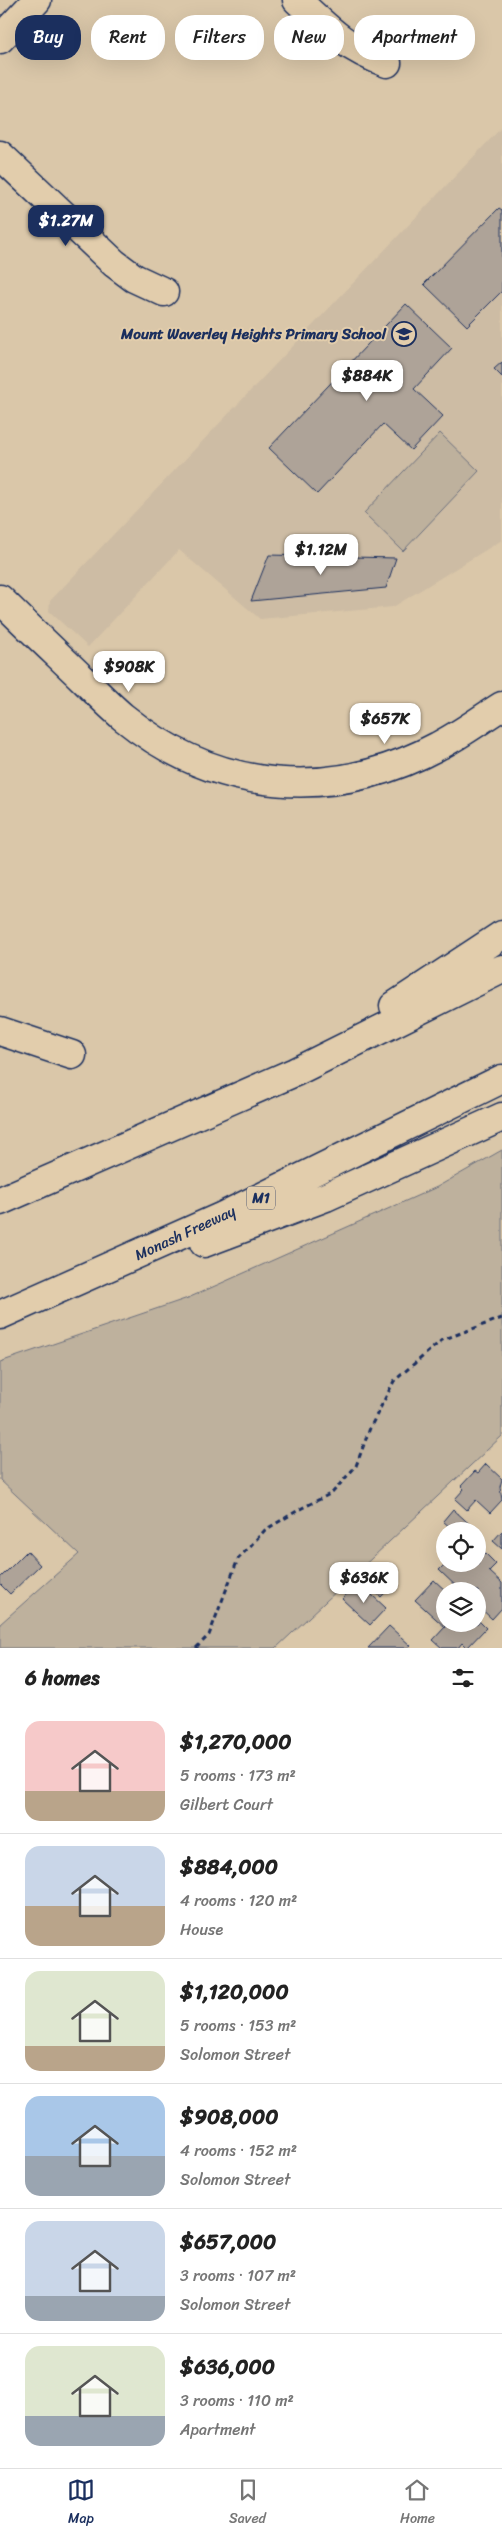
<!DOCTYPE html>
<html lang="en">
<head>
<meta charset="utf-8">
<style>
	:root { --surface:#fff; --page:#f6f6f6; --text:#222; --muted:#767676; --line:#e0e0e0; --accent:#1b2f5e }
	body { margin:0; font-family:Sriracha,sans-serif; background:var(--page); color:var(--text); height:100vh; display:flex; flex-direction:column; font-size:19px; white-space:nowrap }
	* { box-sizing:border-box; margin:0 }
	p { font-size:16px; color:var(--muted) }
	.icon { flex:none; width:28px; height:28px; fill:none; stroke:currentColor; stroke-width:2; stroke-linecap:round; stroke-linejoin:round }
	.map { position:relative; height:1648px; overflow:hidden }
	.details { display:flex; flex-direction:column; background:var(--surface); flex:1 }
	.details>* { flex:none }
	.hud { position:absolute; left:15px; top:15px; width:472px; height:45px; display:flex; gap:10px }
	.tools { position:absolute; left:436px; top:1522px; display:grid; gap:10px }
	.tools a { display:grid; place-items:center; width:50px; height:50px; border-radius:50%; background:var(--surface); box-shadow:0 5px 20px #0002; font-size:25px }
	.price { position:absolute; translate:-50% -42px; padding:0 11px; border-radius:10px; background:#fff; color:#222; font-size:16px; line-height:32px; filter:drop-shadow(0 1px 2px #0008) }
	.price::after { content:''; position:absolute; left:50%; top:30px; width:15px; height:11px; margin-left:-8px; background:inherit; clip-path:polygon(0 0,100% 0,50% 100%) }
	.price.on { background:var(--accent); color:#fff }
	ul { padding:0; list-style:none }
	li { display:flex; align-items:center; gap:15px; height:125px; padding:0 25px }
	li+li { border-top:1px solid var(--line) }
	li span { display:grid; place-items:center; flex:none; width:140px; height:100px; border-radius:15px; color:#555 }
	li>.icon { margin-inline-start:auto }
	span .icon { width:60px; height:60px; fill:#fffc; stroke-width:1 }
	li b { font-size:21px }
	h2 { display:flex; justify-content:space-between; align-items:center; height:60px; padding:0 25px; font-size:21px }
	.tag { padding:0 18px; border-radius:20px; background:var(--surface); box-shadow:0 5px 20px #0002; font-size:18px; line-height:45px }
	.tag.on { background:var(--accent); color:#fff }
	.tab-bar { display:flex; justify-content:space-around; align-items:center; height:70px; border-top:1px solid var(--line); background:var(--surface); font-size:14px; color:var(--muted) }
	.tab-bar a { display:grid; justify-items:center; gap:2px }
	.tab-bar .on { color:var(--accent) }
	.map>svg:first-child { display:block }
</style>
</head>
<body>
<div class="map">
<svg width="502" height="1648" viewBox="0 0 502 1648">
	<rect width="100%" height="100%" fill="#dac7a9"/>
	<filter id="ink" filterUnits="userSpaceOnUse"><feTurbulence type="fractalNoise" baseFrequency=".02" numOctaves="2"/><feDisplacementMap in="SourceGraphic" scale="10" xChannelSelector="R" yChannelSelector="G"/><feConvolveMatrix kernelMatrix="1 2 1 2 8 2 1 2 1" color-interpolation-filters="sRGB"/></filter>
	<g filter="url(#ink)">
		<!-- built -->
		<path fill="#cdbca4" d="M 502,127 L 502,540 L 393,607 L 260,619 L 179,550 L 88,647 L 49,611 L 50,601 Z"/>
		<!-- green -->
		<path fill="#beb19d" stroke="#6c707e" d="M 440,433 L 479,471 L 403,551 L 364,513 Z
			M 502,1150 L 502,1436 L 276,1648 L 0,1648 L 0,1624 L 79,1554 L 0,1480 L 0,1362 L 188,1298 L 437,1187 Z"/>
		<!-- building -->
		<path fill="#aea398" stroke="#1b2f5e" d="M 499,208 L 502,210 L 502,291 L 467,326 L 424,284 Z
			M 406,304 L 452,348 L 414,389 L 443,416 L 411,450 L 383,424 L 317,494 L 269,448 Z
			M 502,362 L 502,377 L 494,369 Z
			M 269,555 L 396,558 L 386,588 L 251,601 Z
			M 486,1464 L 502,1479 L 500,1487 L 502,1500 L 490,1513 L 476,1500 L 467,1510 L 455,1499 L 464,1489 L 461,1486 L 475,1471 L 478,1473 Z
			M 453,1509 L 477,1531 L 454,1531 L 443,1521 Z
			M 502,1531 L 502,1549 L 493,1541 Z
			M 478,1546 L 496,1564 L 489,1571 L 502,1583 L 502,1608 L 492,1619 L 478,1606 L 478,1591 L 461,1591 L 439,1570 L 445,1564 L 478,1564 Z
			M 27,1551 L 40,1565 L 10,1594 L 0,1584 L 0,1578 Z
			M 376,1565 L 395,1582 L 381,1597 L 362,1580 Z
			M 434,1580 L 446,1591 L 445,1624 L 478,1624 L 478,1620 L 486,1628 L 467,1648 L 462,1643 L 458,1648 L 442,1648 L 433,1640 L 445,1627 L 415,1600 Z
			M 358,1582 L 386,1608 L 370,1625 L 342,1599 Z
			M 389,1626 L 411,1646 L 409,1648 L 368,1648 Z"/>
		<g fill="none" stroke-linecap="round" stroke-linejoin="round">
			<defs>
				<path id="street" d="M 297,0 C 328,29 346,48 387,63
					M 0,39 L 37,0
					M 0,155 L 114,263 L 134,278 L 164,292
					M 0,599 C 28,627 57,654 85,681 C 97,693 110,706 123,717 C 217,793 332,803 438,746 C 460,735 481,719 502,706
					M 0,1031 L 72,1055"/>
				<path id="highway" d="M 394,1006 L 502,935
					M 0,1201 L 295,1072 L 502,969
					M 204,1243 L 326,1197 L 502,1117
					M 0,1315 L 223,1216 L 502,1079"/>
			</defs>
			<!-- street casing -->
			<use href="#street" stroke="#1b2f5e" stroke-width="31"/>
			<!-- highway casing -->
			<use href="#highway" stroke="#1b2f5e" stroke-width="31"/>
			<!-- path -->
			<path stroke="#1b2f5e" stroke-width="3" stroke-dasharray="5 4" stroke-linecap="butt" d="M 196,1648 L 209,1635 L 238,1559 L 265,1530 L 302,1508 L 332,1493 L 356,1466 L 370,1428 L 394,1381 L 442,1340 L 502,1318"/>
			<!-- street -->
			<use href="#street" stroke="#e2cdac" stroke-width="28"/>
			<!-- highway -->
			<use href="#highway" stroke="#e2cdac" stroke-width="28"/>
		</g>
	</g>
	<!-- icons -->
	<defs>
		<symbol id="school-ring" viewBox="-11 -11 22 22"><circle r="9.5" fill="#e2cdac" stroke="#1b2f5e" stroke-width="1.5"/><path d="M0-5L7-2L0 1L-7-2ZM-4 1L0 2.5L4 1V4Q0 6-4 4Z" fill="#1b2f5e"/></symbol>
	</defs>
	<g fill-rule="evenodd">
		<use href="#school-ring" x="390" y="320" width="28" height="28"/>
	</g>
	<g text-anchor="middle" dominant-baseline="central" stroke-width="4" stroke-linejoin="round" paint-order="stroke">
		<!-- shield labels -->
		<rect fill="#e2cdac" stroke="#575e75" stroke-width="1" x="247" y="1186.5" width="28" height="23" rx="4"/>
		<g font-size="14" font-weight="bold" fill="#1b2f5e">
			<text x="261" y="1198">M1</text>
		</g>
		<!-- poi labels -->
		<g font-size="15" font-weight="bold" fill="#1b2f5e" stroke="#e2cdac" text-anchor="end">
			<text x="386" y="334">Mount Waverley Heights Primary School</text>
		</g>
		<!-- street labels -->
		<g font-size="15" fill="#1b2f5e" stroke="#e2cdac">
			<text transform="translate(185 1233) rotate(-25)">Monash Freeway</text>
		</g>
	</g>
</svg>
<div class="tools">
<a><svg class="icon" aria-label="locate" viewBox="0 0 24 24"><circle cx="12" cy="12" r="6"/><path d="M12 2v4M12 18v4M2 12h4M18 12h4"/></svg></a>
<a><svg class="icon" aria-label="layers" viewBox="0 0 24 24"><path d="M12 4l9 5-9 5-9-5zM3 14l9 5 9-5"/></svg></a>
</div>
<b class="price on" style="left:66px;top:247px">$1.27M</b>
<b class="price" style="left:367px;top:402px">$884K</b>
<b class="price" style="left:321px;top:576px">$1.12M</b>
<b class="price" style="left:129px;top:693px">$908K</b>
<b class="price" style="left:385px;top:745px">$657K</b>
<b class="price" style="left:364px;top:1604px">$636K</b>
<div class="hud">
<a class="tag on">Buy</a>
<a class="tag">Rent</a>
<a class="tag">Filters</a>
<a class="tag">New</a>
<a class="tag">Apartment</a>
</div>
</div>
<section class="details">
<h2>6 homes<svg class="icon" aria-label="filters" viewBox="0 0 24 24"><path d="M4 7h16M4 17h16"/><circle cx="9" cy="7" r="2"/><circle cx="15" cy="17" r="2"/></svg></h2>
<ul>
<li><span style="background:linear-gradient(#f6c9c9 70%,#b9a48a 0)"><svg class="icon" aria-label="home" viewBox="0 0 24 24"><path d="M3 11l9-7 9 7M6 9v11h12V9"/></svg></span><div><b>$1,270,000</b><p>5 rooms · 173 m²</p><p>Gilbert Court</p></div></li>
<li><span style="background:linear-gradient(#c9d6e8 60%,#b9a48a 0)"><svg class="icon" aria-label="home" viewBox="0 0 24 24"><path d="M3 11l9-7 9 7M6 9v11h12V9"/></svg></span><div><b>$884,000</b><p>4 rooms · 120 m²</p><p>House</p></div></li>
<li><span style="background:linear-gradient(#dfe7d0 75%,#b9a48a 0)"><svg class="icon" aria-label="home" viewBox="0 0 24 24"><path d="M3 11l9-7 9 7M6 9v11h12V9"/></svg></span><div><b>$1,120,000</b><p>5 rooms · 153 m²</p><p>Solomon Street</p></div></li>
<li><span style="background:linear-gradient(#a9c7e8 60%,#9aa5b1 0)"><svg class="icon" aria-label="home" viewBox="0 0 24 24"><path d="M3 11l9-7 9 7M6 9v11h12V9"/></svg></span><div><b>$908,000</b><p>4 rooms · 152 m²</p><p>Solomon Street</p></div></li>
<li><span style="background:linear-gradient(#c9d6e8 75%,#9aa5b1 0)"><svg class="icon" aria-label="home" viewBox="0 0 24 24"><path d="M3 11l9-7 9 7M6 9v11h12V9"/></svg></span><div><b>$657,000</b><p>3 rooms · 107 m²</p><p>Solomon Street</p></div></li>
<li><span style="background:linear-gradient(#dfe7d0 70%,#9aa5b1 0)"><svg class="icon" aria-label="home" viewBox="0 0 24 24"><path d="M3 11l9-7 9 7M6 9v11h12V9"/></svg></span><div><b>$636,000</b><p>3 rooms · 110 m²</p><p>Apartment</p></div></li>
</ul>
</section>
<nav class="tab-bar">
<a class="on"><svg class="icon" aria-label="map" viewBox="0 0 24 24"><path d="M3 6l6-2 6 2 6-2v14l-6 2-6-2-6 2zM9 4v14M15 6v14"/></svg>Map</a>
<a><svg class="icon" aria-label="saved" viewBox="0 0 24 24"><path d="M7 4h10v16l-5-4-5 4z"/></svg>Saved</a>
<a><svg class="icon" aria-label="home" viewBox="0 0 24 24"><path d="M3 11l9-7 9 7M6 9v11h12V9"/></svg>Home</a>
</nav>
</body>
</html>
